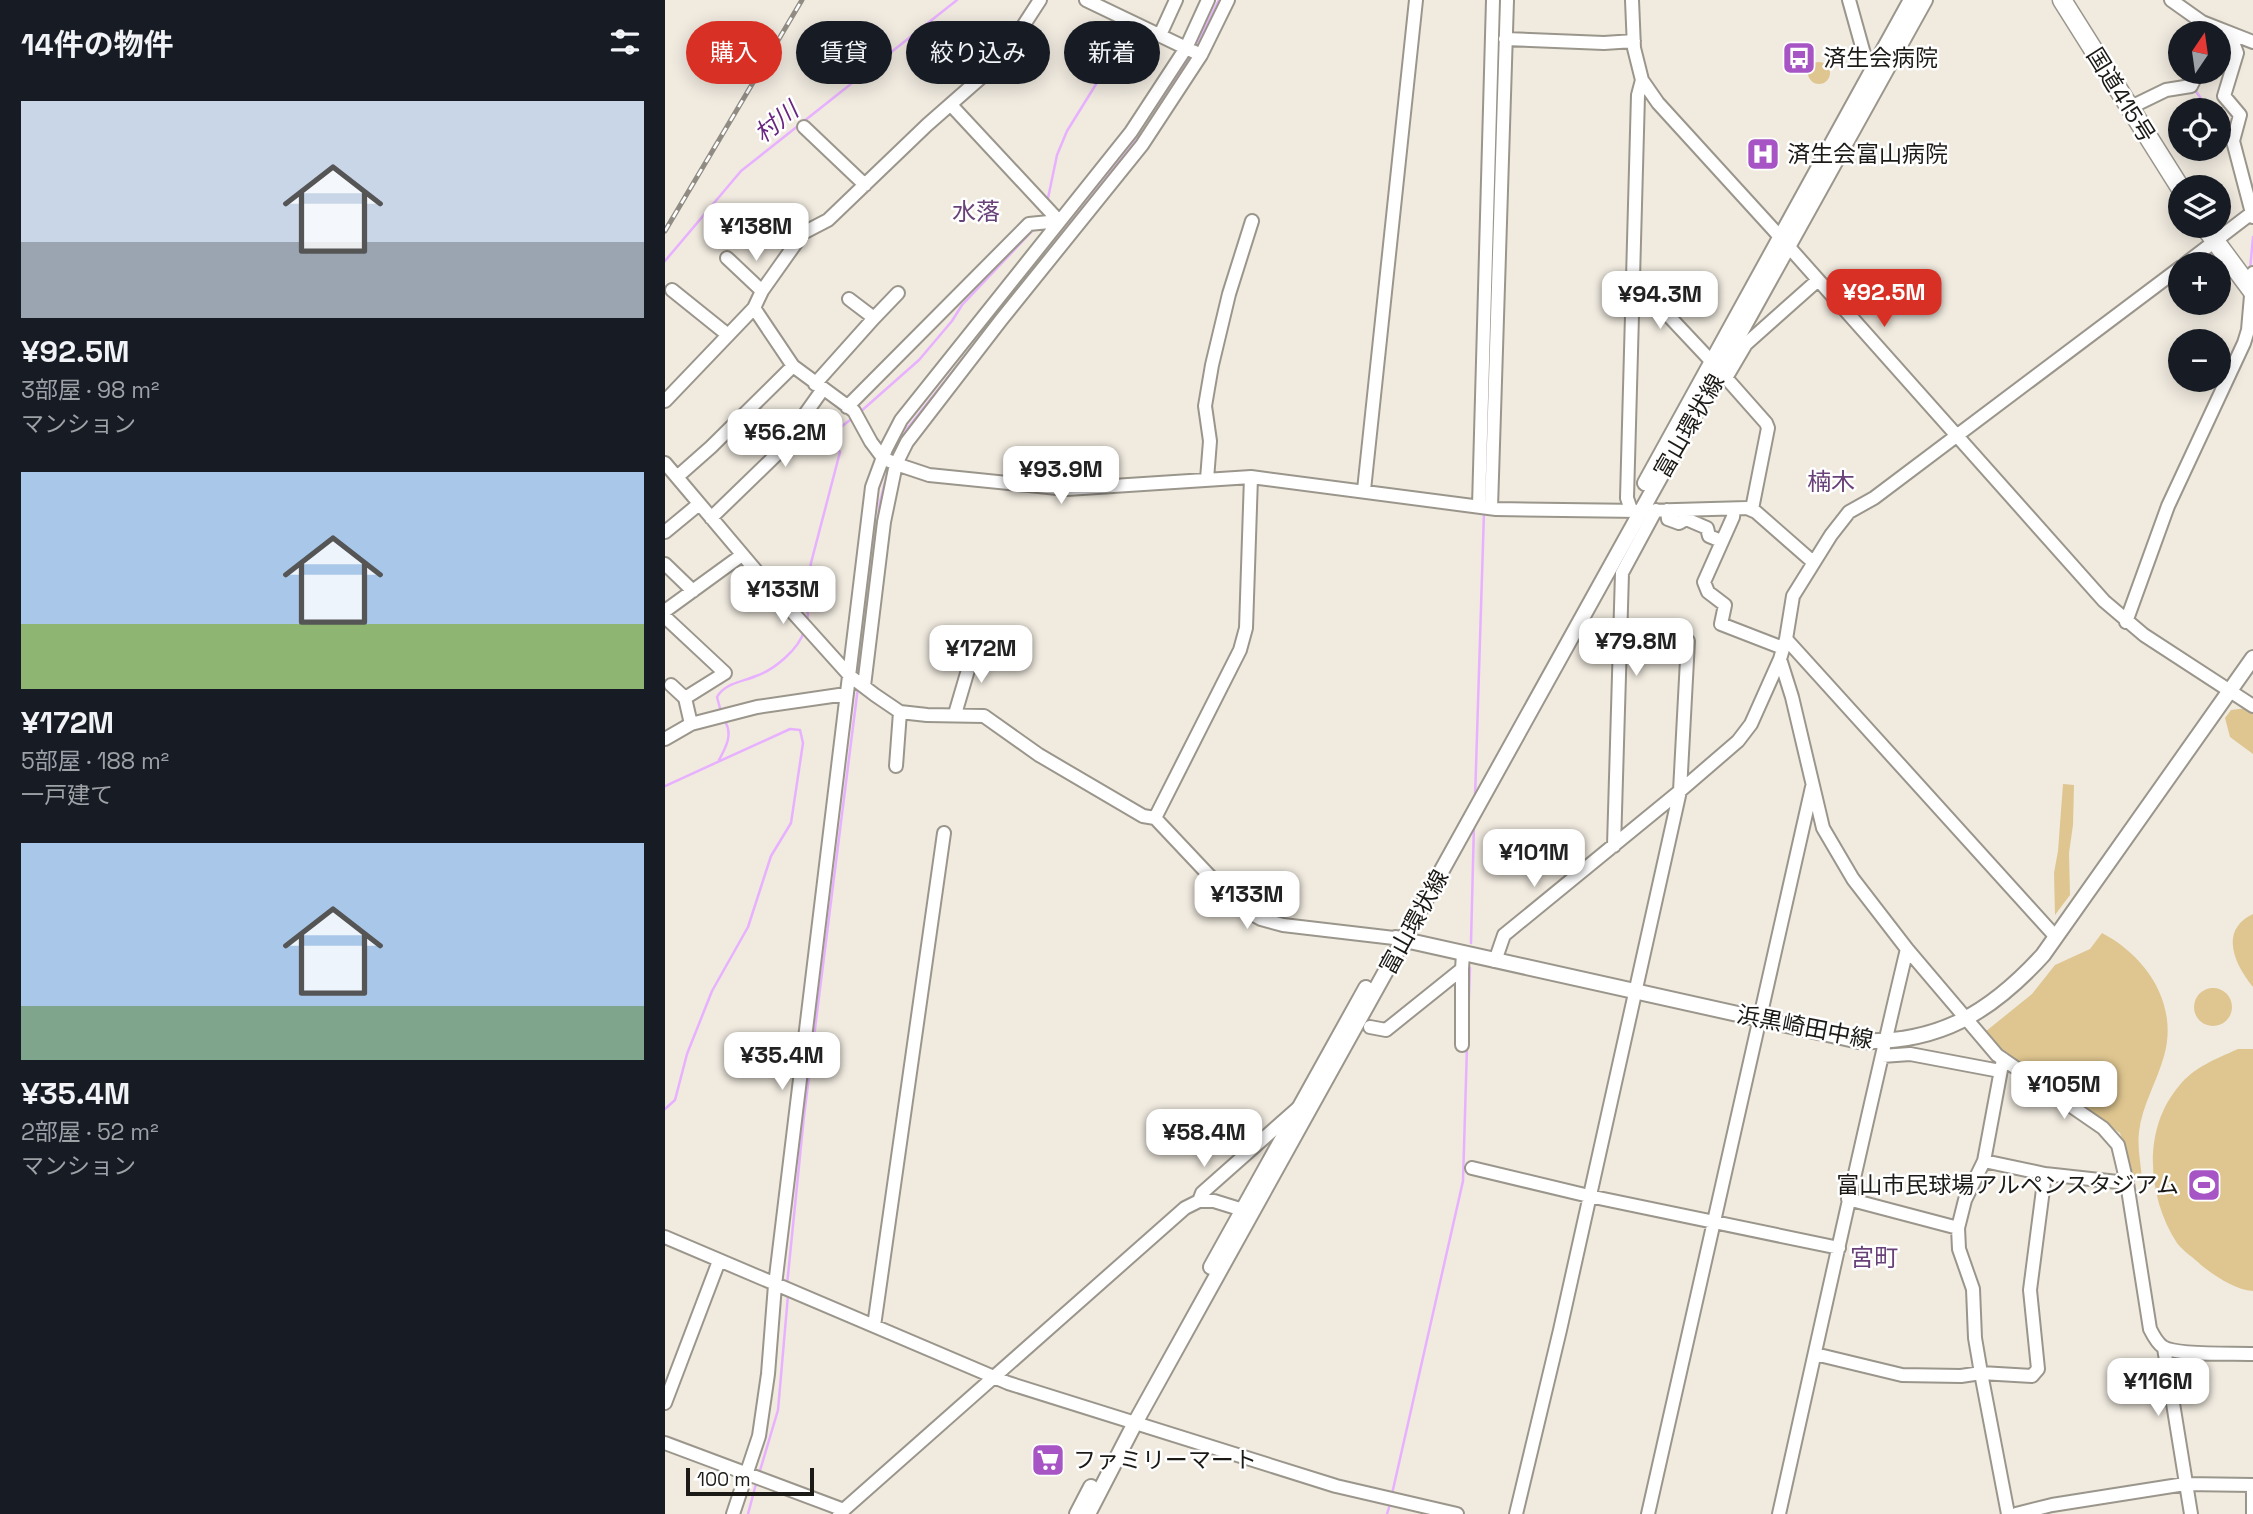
<!DOCTYPE html>
<html lang="ja">
<head>
<meta charset="utf-8">
<style>
	:root { --surface:#171b24; --page:#242831; --text:#f1f3f6; --muted:#9ea1a6; --accent:#d93025 }
	body { margin:0; font-family:"Space Grotesk","Noto Sans JP",sans-serif; background:var(--page); color:var(--text); height:100vh; display:flex; flex-direction:column; font-size:26px; white-space:nowrap }
	* { box-sizing:border-box; margin:0 }
	p { font-size:23px; color:var(--muted) }
	.icon { flex:none; width:38px; height:38px; fill:none; stroke:currentColor; stroke-width:2; stroke-linecap:round; stroke-linejoin:round }
	.map { position:relative; flex:1; overflow:hidden }
	.side { display:flex; flex-direction:column; background:var(--surface); width:665px }
	.side>* { flex:none }
	.guide { position:absolute; left:21px; top:21px; width:665px; height:63px; display:flex; gap:14px }
	.needle { width:46px; rotate:13deg }
	.fabs { position:absolute; left:1503px; top:21px; display:grid; gap:14px }
	.fabs a { display:grid; place-items:center; width:63px; height:63px; border-radius:50%; background:var(--surface); box-shadow:0 4px 18px #0003; font-size:35px }
	.scale { position:absolute; left:21px; bottom:18px; width:128px; box-sizing:border-box; padding-left:7px; border:4px solid #1c1a16; border-top:0; font-size:19px; line-height:24px; white-space:nowrap; color:#1c1a16; -webkit-text-stroke:5px #fff; paint-order:stroke }
	.price { position:absolute; translate:-50% -60px; padding:0 16px; border-radius:14px; background:#fff; color:#222; font-size:23px; line-height:46px; filter:drop-shadow(0 2px 4px #0008) }
	.price::after { content:''; position:absolute; left:50%; top:42px; width:21px; height:16px; margin-left:-10px; background:inherit; clip-path:polygon(0 0,100% 0,50% 100%) }
	.price.active { background:var(--accent); color:#fff }
	ul { padding:0; list-style:none }
	li { display:grid; align-content:center; gap:14px; height:371px; padding:0 21px }
	li span { display:grid; place-items:center; height:217px; border-radius:0px; color:#555 }
	li>.icon { margin-inline-start:auto }
	span .icon { width:126px; height:126px; fill:#fffc; stroke-width:1 }
	li b { font-size:30px }
	h2 { display:flex; justify-content:space-between; align-items:center; height:84px; padding:0 21px; font-size:30px }
	.pill { padding:0 24px; border-radius:32px; background:var(--surface); box-shadow:0 4px 18px #0003; font-size:24px; line-height:63px }
	.pill.active { background:var(--accent); color:#fff }
	main { display:flex; flex:1; min-height:0 }
	.map>svg:first-child { display:block }
</style>
</head>
<body>
<main>
<section class="side">
<h2>14件の物件<svg class="icon" aria-label="filters" viewBox="0 0 24 24"><path d="M4 7h16M4 17h16"/><circle cx="9" cy="7" r="2"/><circle cx="15" cy="17" r="2"/></svg></h2>
<ul>
<li><span style="background:linear-gradient(#c9d6e8 65%,#9aa5b1 0)"><svg class="icon" aria-label="home" viewBox="0 0 24 24"><path d="M3 11l9-7 9 7M6 9v11h12V9"/></svg></span><div><b>¥92.5M</b><p>3部屋 · 98 m²</p><p>マンション</p></div></li>
<li><span style="background:linear-gradient(#a9c7e8 70%,#8fb573 0)"><svg class="icon" aria-label="home" viewBox="0 0 24 24"><path d="M3 11l9-7 9 7M6 9v11h12V9"/></svg></span><div><b>¥172M</b><p>5部屋 · 188 m²</p><p>一戸建て</p></div></li>
<li><span style="background:linear-gradient(#a9c7e8 75%,#7fa58c 0)"><svg class="icon" aria-label="home" viewBox="0 0 24 24"><path d="M3 11l9-7 9 7M6 9v11h12V9"/></svg></span><div><b>¥35.4M</b><p>2部屋 · 52 m²</p><p>マンション</p></div></li>
</ul>
</section>
<div class="map">
<svg width="1588" height="1514" viewBox="0 0 1588 1514">
	<rect width="100%" height="100%" fill="#f0eadf"/>
	<!-- green -->
	<path fill="#dfc690" d="M1143 73a11 11 0 1 1 22 0a11 11 0 1 1-22 0Z
		M 1582,708 L 1588,713 L 1588,754 L 1565,737 L 1560,718 L 1566,710 Z
		M 1398,784 L 1409,785 L 1408,825 L 1404,853 L 1405,895 L 1390,915 L 1389,873 L 1393,851 Z
		M 1588,914 L 1588,987 C 1569,964 1554,930 1588,914 Z
		M 1437,933 C 1481,956 1514,1004 1499,1056 C 1492,1082 1477,1105 1474,1132 C 1472,1148 1476,1164 1477,1180 L 1470,1180 L 1455,1133 L 1336,1050 L 1320,1032 L 1367,994 L 1390,965 L 1425,949 Z
		M1529 1007a19 19 0 1 1 38 0a19 19 0 1 1-38 0Z
		M 1573,1049 L 1588,1049 L 1588,1291 C 1570,1290 1550,1276 1536,1265 C 1529,1258 1518,1251 1512,1243 C 1482,1197 1477,1129 1514,1086 C 1529,1067 1551,1059 1573,1049 Z"/>
	<g fill="none" stroke-linecap="round" stroke-linejoin="round">
		<!-- stream -->
		<path stroke="#e8b1ff" stroke-width="2.5" d="M 529,49 L 554,0
			M 1530,90 L 1544,110
			M 1554,125 L 1563,138
			M 382,203 L 392,155 L 402,131 L 433,81 L 451,65 L 459,53 L 460,31
			M 0,261 L 76,171 L 292,0
			M 1585,270 L 1588,237
			M 194,413 L 254,360 L 287,321 L 297,305 L 370,228
			M 228,456 L 242,429 L 480,129 L 526,55
			M 142,621 L 143,614 L 140,606 L 146,563 L 175,452 L 169,444 L 168,436 L 172,430 L 189,417
			M 194,674 L 215,502 L 224,466
			M 56,712 L 52,697 C 60,683 77,682 91,676 C 109,670 134,649 139,631
			M 54,760 C 61,747 68,735 60,721
			M 0,786 L 125,729 L 135,730 L 138,743 L 126,823 L 106,856 L 83,927 L 47,991 L 22,1054 L 10,1100 L 0,1109
			M 810,799 L 819,512
			M 806,943 L 809,823
			M 803,1022 L 805,968
			M 122,1285 L 139,1116 L 193,687
			M 94,1474 L 113,1410 L 123,1295
			M 727,1494 L 798,1181 L 802,1046
			M 83,1514 L 92,1480
			M 722,1514 L 725,1504"/>
		<defs>
			<path id="minor" d="M 543,0 L 521,48 L 536,55 L 563,0
				M 967,0 L 969,48 L 977,80 L 993,103 L 1107,228 L 1439,601 L 1479,635 L 1588,706
				M 1184,0 L 1201,61 L 1214,73
				M 1506,0 L 1537,22 L 1588,42
				M 495,35 L 511,0
				M 1568,35 L 1567,40 L 1572,53 L 1559,96 L 1575,115 L 1568,141 L 1588,217
				M 840,39 L 939,43 L 969,41
				M 1464,108 L 1501,90 L 1526,86 L 1533,72
				M 139,127 L 200,185
				M 62,258 L 97,291
				M 1520,264 L 1588,212
				M 968,278 L 1047,362
				M 7,290 L 63,335
				M 89,308 L 128,366 L 189,411 L 206,442 L 218,458 L 231,464 L 264,475 L 402,489 L 586,477 L 831,509 L 976,511 L 1082,508 L 1091,512 L 1148,562
				M 209,318 L 233,293
				M 1055,371 L 1101,423 L 1103,428 L 1087,509
				M 1061,378 L 1081,344 L 1153,280
				M 150,384 L 209,318 L 184,299
				M 0,401 L 89,308 L 97,291 L 138,233 L 163,220 L 262,125 L 336,60 L 375,0
				M 182,407 L 364,224 L 394,221 L 286,105
				M 0,463 L 104,586 L 185,676 L 210,695 L 235,712 L 262,715 L 319,716 L 374,755 L 478,816 L 490,818 L 575,650 L 581,628 L 586,477
				M 12,477 L 46,447 L 128,366
				M 542,479 L 545,441 L 540,406 L 547,365 L 564,294 L 587,221
				M 699,490 L 751,0
				M 814,506 L 828,0
				M 826,508 L 842,0
				M 1069,509 L 1068,517 L 1039,582 L 1043,592 L 1060,605 L 1056,624 L 1118,648
				M 966,510 L 962,498 L 973,95 L 977,80
				M 1002,510 L 1003,519 L 1014,523 L 1021,519 L 1042,528 L 1044,536 L 1056,541
				M 46,518 L 111,455 L 158,389
				M 0,532 L 34,504
				M 0,564 L 28,591
				M 0,611 L 77,555
				M 0,617 L 60,673 L 20,698
				M 1461,622 L 1503,506 L 1579,343 L 1583,330 L 1588,273
				M 1121,639 L 1390,936
				M 1115,659 L 1127,697 L 1158,828 L 1188,879 L 1242,949 L 1332,1055 L 1438,1128 L 1453,1145 L 1462,1183 L 1485,1329 C 1488,1335 1492,1343 1498,1347 C 1513,1356 1569,1353 1588,1354
				M 6,685 L 20,698 L 26,724
				M 199,686 L 219,522 L 231,464 L 242,442 L 336,320 L 477,145 L 536,55
				M 290,714 L 310,646
				M 0,739 L 26,724 L 92,707 L 181,694
				M 231,766 L 235,712
				M 490,818 L 573,906 L 596,919 L 618,925 L 729,938
				M 949,846 L 957,573 L 991,510
				M 830,961 L 839,935 L 1015,791 L 1073,741 L 1086,724 L 1115,659 L 1121,639 L 1128,596 L 1166,535 L 1184,512 L 1209,498 L 1516,267
				M 705,1027 L 721,1030 L 797,969 L 798,954
				M 797,1045 L 797,969
				M 1217,1056 L 1245,1054 L 1335,1071
				M 1338,1059 L 1319,1161 L 1300,1200 L 1293,1228 L 1294,1249 L 1308,1289 L 1310,1338 L 1316,1373 L 1343,1514
				M 1319,1161 L 1380,1174 L 1462,1183
				M 807,1168 L 924,1196 L 1174,1248
				M 1183,1199 L 1293,1228
				M 534,1201 L 549,1201 L 578,1210
				M 0,1237 L 343,1383 L 671,1486 L 792,1514
				M 209,1326 L 279,833
				M 1499,1348 L 1526,1514
				M 1150,1354 L 1237,1375 L 1296,1376 L 1316,1373 L 1367,1376 L 1373,1369 L 1365,1290 L 1380,1174
				M 0,1403 L 54,1261
				M 0,1443 L 179,1510
				M 68,1514 L 94,1436 L 103,1374 L 110,1285 L 207,487 L 221,449 L 236,420 L 466,132 L 521,48 L 421,0
				M 174,1514 L 520,1208 L 534,1201 L 537,1193 L 633,1108
				M 851,1514 L 895,1330 L 1015,791 L 1023,641
				M 983,1514 L 1147,787
				M 1114,1514 C 1156,1326 1197,1137 1242,949
				M 1351,1514 L 1387,1505 L 1520,1484 L 1588,1485 L 1588,1513"/>
			<path id="major" d="M 980,483 L 1246,0
				M 731,938 L 1194,1041 C 1274,1044 1326,1012 1378,955 L 1588,658
				M 546,1267 L 701,988
				M 412,1514 L 426,1487
				M 423,1514 L 470,1423 L 1260,0"/>
			<path id="highway" d="M 1397,0 L 1516,189
				M 1539,226 L 1588,292"/>
		</defs>
		<!-- minor casing -->
		<use href="#minor" stroke="#9b968c" stroke-width="16"/>
		<!-- major casing -->
		<use href="#major" stroke="#9b968c" stroke-width="18"/>
		<!-- highway casing -->
		<use href="#highway" stroke="#9b968c" stroke-width="21"/>
		<!-- minor -->
		<use href="#minor" stroke="#fff" stroke-width="12"/>
		<!-- major -->
		<use href="#major" stroke="#fff" stroke-width="14"/>
		<!-- highway -->
		<use href="#highway" stroke="#fff" stroke-width="18"/>
		<defs>
			<path id="rail" d="M 0,231 L 137,0"/>
		</defs>
		<!-- rail casing -->
		<use href="#rail" stroke="#908c84" stroke-width="5"/>
		<!-- rail -->
		<use href="#rail" stroke="#fff" stroke-width="2.5" stroke-dasharray="8" stroke-linecap="butt"/>
	</g>
	<!-- icons -->
	<defs>
		<symbol id="bus-square" viewBox="-11 -11 22 22"><rect x="-9" y="-9" width="18" height="18" rx="4" fill="#a755c5" stroke="#fff"/><path d="M-5-6H5V4H4V6H2V4H-2V6H-4V4H-5ZM-3.5-4V0h7V-4ZM-3.5 1.2v1.5H-2V1.2ZM2 1.2v1.5H3.5V1.2Z" fill="#fff"/></symbol>
		<symbol id="hospital-square" viewBox="-11 -11 22 22"><rect x="-9" y="-9" width="18" height="18" rx="4" fill="#a755c5" stroke="#fff"/><path d="M-5-5h3v3.5h4V-5h3V5h-3V1.5h-4V5h-3Z" fill="#fff"/></symbol>
		<symbol id="stadium-square" viewBox="-11 -11 22 22"><rect x="-9" y="-9" width="18" height="18" rx="4" fill="#a755c5" stroke="#fff"/><path d="M0-5a6.5 5 0 1 0 0 10a6.5 5 0 1 0 0-10ZM-3.5-1.8h7v3.6h-7Z" fill="#fff"/></symbol>
		<symbol id="supermarket-square" viewBox="-11 -11 22 22"><rect x="-9" y="-9" width="18" height="18" rx="4" fill="#a755c5" stroke="#fff"/><path d="M-6-5.5h2.5l.6 2H6L4.5 2H-2.5L-4.4-4H-6ZM-1.5 3.2a1.3 1.3 0 1 0 .1 0ZM3 3.2a1.3 1.3 0 1 0 .1 0Z" fill="#fff"/></symbol>
	</defs>
	<g fill-rule="evenodd">
		<use href="#bus-square" x="1115" y="39" width="38" height="38"/>
		<use href="#hospital-square" x="1079" y="135" width="38" height="38"/>
		<use href="#stadium-square" x="1520" y="1166" width="38" height="38"/>
		<use href="#supermarket-square" x="364" y="1441" width="38" height="38"/>
	</g>
	<g text-anchor="middle" dominant-baseline="central" stroke-width="5" stroke-linejoin="round" paint-order="stroke">
		<!-- poi labels -->
		<g font-size="23" fill="#1c1a16" stroke="#fff" text-anchor="start">
			<text x="1158" y="58">済生会病院</text>
			<text x="1122" y="154">済生会富山病院</text>
			<text x="1514" y="1185" text-anchor="end">富山市民球場アルペンスタジアム</text>
			<text x="408" y="1460">ファミリーマート</text>
		</g>
		<!-- street labels -->
		<g font-size="23" fill="#1c1a16" stroke="#fff">
			<text transform="translate(1456 95) rotate(58)">国道415号</text>
			<text transform="translate(1024 426) rotate(-60)">富山環状線</text>
			<text transform="translate(749 922) rotate(-61)">富山環状線</text>
			<text transform="translate(1140 1027) rotate(11)">浜黒崎田中線</text>
		</g>
		<!-- water labels -->
		<g font-size="24" font-style="italic" fill="#682680" stroke="#fff">
			<text transform="translate(111 122) rotate(-39)">村川</text>
		</g>
		<!-- neighbourhood labels -->
		<g font-size="24" fill="#694179" stroke="#fff">
			<text x="311" y="211">水落</text>
			<text x="1166" y="481">楠木</text>
			<text x="1209" y="1257">宮町</text>
		</g>
	</g>
</svg>
<div class="fabs">
<a><svg class="needle" viewBox="-14 -14 28 28"><path d="M0-13l5 13h-10z" fill="#e53935"/><path d="M0 13l5-13h-10z" fill="#9ea1a6"/></svg></a>
<a><svg class="icon" aria-label="locate" viewBox="0 0 24 24"><circle cx="12" cy="12" r="6"/><path d="M12 2v4M12 18v4M2 12h4M18 12h4"/></svg></a>
<a><svg class="icon" aria-label="layers" viewBox="0 0 24 24"><path d="M12 4l9 5-9 5-9-5zM3 14l9 5 9-5"/></svg></a>
<a>+</a>
<a>−</a>
</div>
<div class="scale">100 m</div>
<b class="price" style="left:91px;top:263px">¥138M</b>
<b class="price active" style="left:1219px;top:329px">¥92.5M</b>
<b class="price" style="left:995px;top:331px">¥94.3M</b>
<b class="price" style="left:120px;top:469px">¥56.2M</b>
<b class="price" style="left:396px;top:506px">¥93.9M</b>
<b class="price" style="left:118px;top:626px">¥133M</b>
<b class="price" style="left:971px;top:678px">¥79.8M</b>
<b class="price" style="left:316px;top:685px">¥172M</b>
<b class="price" style="left:869px;top:889px">¥101M</b>
<b class="price" style="left:582px;top:931px">¥133M</b>
<b class="price" style="left:117px;top:1092px">¥35.4M</b>
<b class="price" style="left:1399px;top:1121px">¥105M</b>
<b class="price" style="left:539px;top:1169px">¥58.4M</b>
<b class="price" style="left:1493px;top:1418px">¥116M</b>
<div class="guide">
<a class="pill active">購入</a>
<a class="pill">賃貸</a>
<a class="pill">絞り込み</a>
<a class="pill">新着</a>
</div>
</div>
</main>
</body>
</html>
